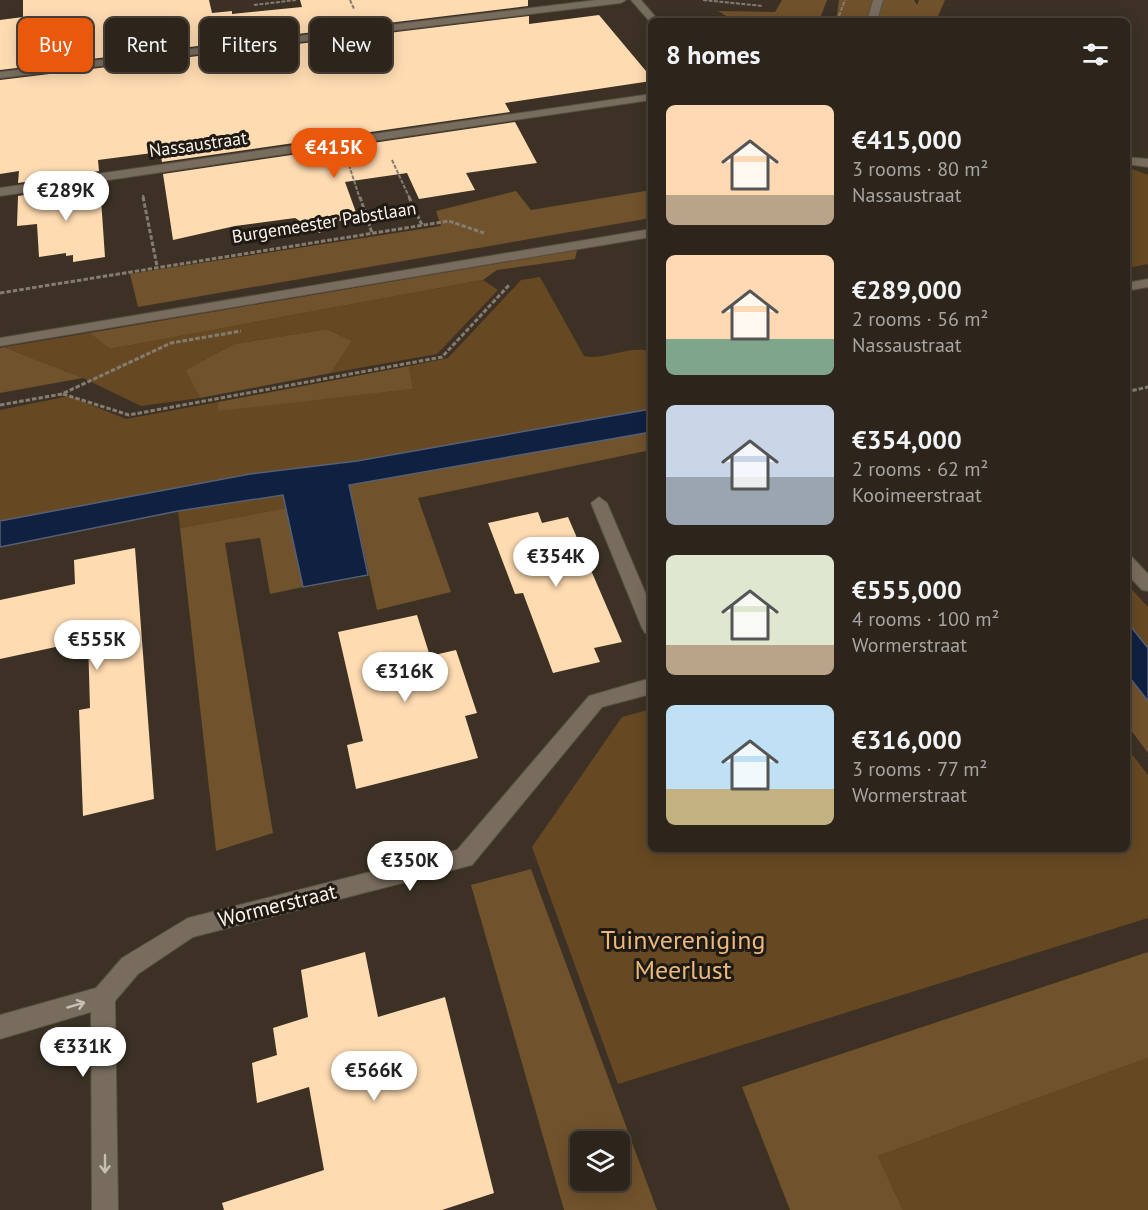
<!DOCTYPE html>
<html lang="en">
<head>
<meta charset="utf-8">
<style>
	:root { --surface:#2d251b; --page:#352d24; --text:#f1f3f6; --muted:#a7a5a3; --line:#48423a; --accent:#ea580c }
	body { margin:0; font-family:"PT Sans",sans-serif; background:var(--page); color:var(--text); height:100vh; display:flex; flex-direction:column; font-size:22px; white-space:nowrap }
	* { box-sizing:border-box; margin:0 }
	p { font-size:20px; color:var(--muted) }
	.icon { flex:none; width:33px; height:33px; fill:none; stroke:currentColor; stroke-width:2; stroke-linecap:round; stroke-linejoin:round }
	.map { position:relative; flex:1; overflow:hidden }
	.drawer { position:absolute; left:648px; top:18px; width:482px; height:834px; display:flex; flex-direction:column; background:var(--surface); border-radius:9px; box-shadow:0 3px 15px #0003,0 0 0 2px var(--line) }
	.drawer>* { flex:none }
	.banner { position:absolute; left:18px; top:18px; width:540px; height:54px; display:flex; gap:12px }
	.fabs { position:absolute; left:570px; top:1131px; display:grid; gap:12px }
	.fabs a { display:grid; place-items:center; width:60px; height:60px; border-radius:9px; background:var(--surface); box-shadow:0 3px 15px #0003,0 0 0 2px var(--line); font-size:30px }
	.price { position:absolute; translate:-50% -51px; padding:0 14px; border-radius:21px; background:#fff; color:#222; font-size:20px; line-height:39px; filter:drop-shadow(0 2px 3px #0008) }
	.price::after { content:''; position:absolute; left:50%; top:36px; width:18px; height:14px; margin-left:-9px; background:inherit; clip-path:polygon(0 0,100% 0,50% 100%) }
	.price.on { background:var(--accent); color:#fff }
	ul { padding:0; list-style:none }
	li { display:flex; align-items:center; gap:18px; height:150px; padding:0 18px }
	li span { display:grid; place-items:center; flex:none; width:168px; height:120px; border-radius:9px; color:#555 }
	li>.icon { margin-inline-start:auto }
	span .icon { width:72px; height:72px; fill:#fffc; stroke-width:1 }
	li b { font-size:26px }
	h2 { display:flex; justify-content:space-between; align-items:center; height:72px; padding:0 18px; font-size:26px }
	.pill { padding:0 21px; border-radius:9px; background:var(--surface); box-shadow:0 3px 15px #0003,0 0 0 2px var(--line); font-size:21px; line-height:54px }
	.pill.on { background:var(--accent); color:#fff }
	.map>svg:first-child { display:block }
</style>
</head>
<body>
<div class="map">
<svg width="1148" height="1210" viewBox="0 0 1148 1210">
	<rect width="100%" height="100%" fill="#3c3124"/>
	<!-- green -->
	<path fill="#664923" d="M 1127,167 L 1148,175 L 1148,264 L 1127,268 Z
		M 540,277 L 584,356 C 606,361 630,344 651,352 L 651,409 L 357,461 L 250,474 L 0,521 L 0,410 L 69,396 L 126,419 L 218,402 L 218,410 L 413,389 L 409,366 L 448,358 L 521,280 Z
		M 483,280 L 498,290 L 437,354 L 331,373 L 352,341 L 327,329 L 234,344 L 185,370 L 200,398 L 141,406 L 83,378 L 4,347 L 89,333 L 110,349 Z
		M 283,495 L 286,508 L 180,528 L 178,511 Z
		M 1126,583 L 1148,607 L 1148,648 L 1127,622 Z
		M 651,709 L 651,849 L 1126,849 L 1127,748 L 1148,775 L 1148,918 L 618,1084 L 532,847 L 622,717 Z
		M 1148,1058 L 1148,1210 L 903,1210 L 878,1156 Z"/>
	<!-- forest -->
	<path fill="#70522c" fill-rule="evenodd" d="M 782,0 L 827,0 L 819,21 L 734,21 L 718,11 L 775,12 Z
		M 839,0 L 914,0 L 917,5 L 919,0 L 945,0 L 936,21 L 836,21 Z
		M 651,190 L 651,218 L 138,307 L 130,274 L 441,226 L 436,211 L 516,191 L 531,210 Z
		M 577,250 L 575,259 L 497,270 L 483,280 L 110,349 L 89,333 Z
		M 327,329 L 352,341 L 331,373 L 200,398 L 185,370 L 234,344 Z
		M 4,347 L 83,378 L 0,393 L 0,348 Z
		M 409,366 L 413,389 L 218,411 L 218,402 Z
		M 651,432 L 651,450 L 418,498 L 451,592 L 377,610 L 349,485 Z
		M 286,508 L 303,587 L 270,594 L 260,538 L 225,543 L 273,833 L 216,851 L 180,528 Z
		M 1126,674 L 1148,701 L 1148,753 L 1127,725 Z
		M 531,869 L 657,1210 L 564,1210 L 471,885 ZM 580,1142 L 620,1142 L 620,1180 L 580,1180 Z
		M 1148,952 L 1148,1058 L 878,1156 L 903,1210 L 790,1210 L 742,1087 Z"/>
	<!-- water -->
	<path fill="#0f2041" stroke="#566074" stroke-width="1.5" d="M 651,409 L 651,432 L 349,485 L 368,575 L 303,587 L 283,495 L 178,511 L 0,547 L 0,521 L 250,474 L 357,461 Z
		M 1127,622 L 1148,648 L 1148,701 L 1127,674 Z"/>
	<!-- building -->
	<path fill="#fedbb1" d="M 23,0 L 209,0 L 212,13 L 232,11 L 232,14 L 302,7 L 300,0 L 528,0 L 528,6 L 0,70 L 0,20 L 23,17 Z
		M 599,15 L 651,77 L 651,81 L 505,103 L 510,112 L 162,162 L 160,152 L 98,160 L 99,171 L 18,183 L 19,171 L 0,174 L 0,80 L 529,16 L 529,24 Z
		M 515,122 L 537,163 L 466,173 L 475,190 L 419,199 L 407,173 L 345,182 L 358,218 L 326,223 L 320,233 L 295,218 L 235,226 L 173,240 L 163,174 Z
		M 100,184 L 105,257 L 73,262 L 73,255 L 66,256 L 66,253 L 39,257 L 37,224 L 17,226 L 18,196 Z
		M 538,512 L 542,523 L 568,517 L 622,642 L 594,648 L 600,662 L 553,673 L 523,593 L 515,594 L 488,523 Z
		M 135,548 L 154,799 L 83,816 L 79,710 L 90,708 L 88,640 L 0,659 L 0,600 L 75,584 L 74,560 Z
		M 417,615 L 430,656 L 456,650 L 477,713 L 465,716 L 478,758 L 356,789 L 347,745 L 363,741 L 338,632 Z
		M 365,952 L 378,1017 L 445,997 L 494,1193 L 442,1210 L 224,1210 L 222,1203 L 324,1170 L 309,1087 L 257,1103 L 252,1063 L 277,1055 L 273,1028 L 308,1017 L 301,970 Z"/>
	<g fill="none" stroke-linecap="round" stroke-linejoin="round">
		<defs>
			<path id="street" d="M 597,0 L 626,0 L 621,3 L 0,78 L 0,72 Z
				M 631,0 L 641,0 L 659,21 L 651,23 Z
				M 651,94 L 651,100 L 0,196 L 0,188 Z
				M 1126,157 L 1148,159 L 1148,167 L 1126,164 Z
				M 1148,279 L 1148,287 L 1126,291 L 1126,283 Z
				M 599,497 L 607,503 L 651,606 L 651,635 L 645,633 L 642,628 L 591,503 Z
				M 1126,555 L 1132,557 L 1148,574 L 1148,591 L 1142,590 L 1126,573 Z
				M 651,678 L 651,694 L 602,707 L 472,865 L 193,937 L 138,974 L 115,1001 L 118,1210 L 92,1210 L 91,1012 L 0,1039 L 0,1015 L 96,988 L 122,958 L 188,918 L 457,850 L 589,696 Z"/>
			<path id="secondary" d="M 873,0 L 883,0 L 877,21 L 867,21 Z
				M 651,229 L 651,237 L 0,346 L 0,338 Z"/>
		</defs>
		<!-- street casing -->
		<use href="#street" stroke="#574e42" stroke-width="2"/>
		<!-- secondary casing -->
		<use href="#secondary" stroke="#574e42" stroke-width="2"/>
		<!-- path-far1 -->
		<path stroke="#857c70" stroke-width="2" stroke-dasharray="4 1.5" stroke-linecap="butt" d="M 350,0 L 354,9
			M 703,0 L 763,6
			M 254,5 L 296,0
			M 837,21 L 845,0
			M 392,160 L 410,199
			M 349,165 L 360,199
			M 143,195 L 144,199"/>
		<!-- path -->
		<path stroke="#857c70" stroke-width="3" stroke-dasharray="4.5 2" stroke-linecap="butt" d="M 143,197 L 157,266
			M 360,197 L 372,233
			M 409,197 L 422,225
			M 0,293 L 449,221 L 484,233
			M 647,329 L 651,330
			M 1126,392 L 1148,387
			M 63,394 L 129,415 L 442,357 L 510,284
			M 0,405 L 62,394 L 171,343 L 241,331"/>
		<!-- street -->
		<use href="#street" fill="#786c5e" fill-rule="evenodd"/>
		<!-- secondary -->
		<use href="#secondary" fill="#786c5e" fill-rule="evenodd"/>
	</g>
	<!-- one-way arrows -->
	<defs><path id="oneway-shaft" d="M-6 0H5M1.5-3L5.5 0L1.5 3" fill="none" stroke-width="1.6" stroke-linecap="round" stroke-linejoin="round" transform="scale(1.5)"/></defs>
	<g stroke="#c6beb3">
		<use href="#oneway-shaft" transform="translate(76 1005) rotate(-16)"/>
		<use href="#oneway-shaft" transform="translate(105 1164) rotate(90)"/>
	</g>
	<g text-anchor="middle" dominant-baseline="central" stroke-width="6" stroke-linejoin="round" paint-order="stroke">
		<!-- far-street labels -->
		<g font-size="18" fill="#faf4eb" stroke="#1f1a14">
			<text transform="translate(198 144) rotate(-8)">Nassaustraat</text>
			<text transform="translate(324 222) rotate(-9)">Burgemeester Pabstlaan</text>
		</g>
		<!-- street labels -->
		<g font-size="21" fill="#faf4eb" stroke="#1f1a14">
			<text transform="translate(277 905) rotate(-14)">Wormerstraat</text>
		</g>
		<!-- near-park labels -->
		<g font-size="26" fill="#eab97b" stroke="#1f1a14">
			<text x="683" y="939">Tuinvereniging<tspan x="683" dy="30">Meerlust</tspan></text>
		</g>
	</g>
</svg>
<div class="fabs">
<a><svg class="icon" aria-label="layers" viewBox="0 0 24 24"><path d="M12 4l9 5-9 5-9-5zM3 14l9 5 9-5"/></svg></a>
</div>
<b class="price on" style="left:334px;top:179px">€415K</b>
<b class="price" style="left:66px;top:222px">€289K</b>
<b class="price" style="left:556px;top:588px">€354K</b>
<b class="price" style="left:97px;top:671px">€555K</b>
<b class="price" style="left:405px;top:703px">€316K</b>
<b class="price" style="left:410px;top:892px">€350K</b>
<b class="price" style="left:83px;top:1078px">€331K</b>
<b class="price" style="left:374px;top:1102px">€566K</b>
<div class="banner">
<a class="pill on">Buy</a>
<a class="pill">Rent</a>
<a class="pill">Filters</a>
<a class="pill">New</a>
</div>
<section class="drawer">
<h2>8 homes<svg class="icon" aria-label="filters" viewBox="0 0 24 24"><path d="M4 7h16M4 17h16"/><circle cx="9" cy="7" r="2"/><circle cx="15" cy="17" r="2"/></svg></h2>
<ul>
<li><span style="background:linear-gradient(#ffd9b3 75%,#b9a48a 0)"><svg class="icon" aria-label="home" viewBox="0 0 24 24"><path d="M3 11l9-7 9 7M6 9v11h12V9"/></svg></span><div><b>€415,000</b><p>3 rooms · 80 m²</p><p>Nassaustraat</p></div></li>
<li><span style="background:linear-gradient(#ffd9b3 70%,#7fa58c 0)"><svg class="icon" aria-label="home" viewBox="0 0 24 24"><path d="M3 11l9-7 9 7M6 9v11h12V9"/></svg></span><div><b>€289,000</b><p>2 rooms · 56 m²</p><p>Nassaustraat</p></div></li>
<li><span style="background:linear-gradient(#c9d6e8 60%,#9aa5b1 0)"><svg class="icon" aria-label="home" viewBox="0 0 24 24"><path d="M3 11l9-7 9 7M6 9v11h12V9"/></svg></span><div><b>€354,000</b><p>2 rooms · 62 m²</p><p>Kooimeerstraat</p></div></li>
<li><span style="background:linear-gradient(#dfe7d0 75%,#b9a48a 0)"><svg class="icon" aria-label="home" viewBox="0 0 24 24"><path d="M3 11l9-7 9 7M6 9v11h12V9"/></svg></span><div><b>€555,000</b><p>4 rooms · 100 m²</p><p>Wormerstraat</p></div></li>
<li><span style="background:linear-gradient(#bfe0f5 70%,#c2b280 0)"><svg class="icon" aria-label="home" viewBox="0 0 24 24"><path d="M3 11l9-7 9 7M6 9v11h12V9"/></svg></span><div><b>€316,000</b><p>3 rooms · 77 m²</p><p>Wormerstraat</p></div></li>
</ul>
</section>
</div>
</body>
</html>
